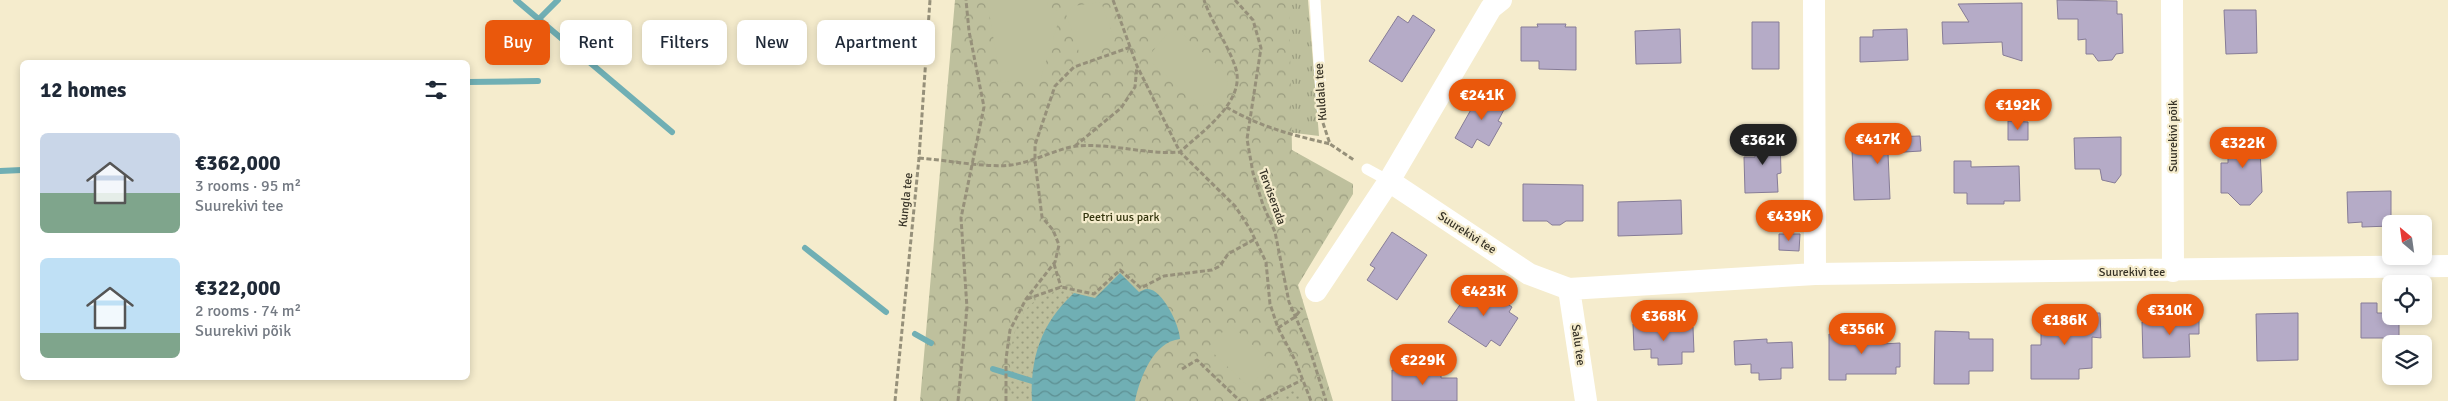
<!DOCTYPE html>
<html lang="en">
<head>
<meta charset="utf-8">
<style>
	:root { --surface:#fff; --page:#f6f6f7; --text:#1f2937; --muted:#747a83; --accent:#ea580c }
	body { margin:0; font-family:Signika,sans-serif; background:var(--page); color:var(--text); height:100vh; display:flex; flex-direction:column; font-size:19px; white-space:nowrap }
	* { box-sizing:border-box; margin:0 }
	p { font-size:16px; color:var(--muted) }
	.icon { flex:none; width:28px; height:28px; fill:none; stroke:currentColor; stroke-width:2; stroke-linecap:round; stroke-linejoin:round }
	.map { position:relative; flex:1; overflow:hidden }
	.side { position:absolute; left:20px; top:60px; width:450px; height:320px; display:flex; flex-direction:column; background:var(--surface); border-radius:8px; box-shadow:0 2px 8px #0003 }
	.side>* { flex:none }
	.banner { position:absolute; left:485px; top:20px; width:475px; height:45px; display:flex; gap:10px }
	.needle { width:32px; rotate:331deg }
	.buttons { position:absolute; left:2382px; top:215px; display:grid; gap:10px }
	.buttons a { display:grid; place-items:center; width:50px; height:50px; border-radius:8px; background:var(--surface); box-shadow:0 2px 8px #0003; font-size:25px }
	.price { position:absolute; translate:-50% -42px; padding:0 11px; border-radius:18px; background:var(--accent); color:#fff; font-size:16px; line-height:32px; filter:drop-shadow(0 1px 2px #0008) }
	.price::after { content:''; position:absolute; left:50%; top:30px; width:15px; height:11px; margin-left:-8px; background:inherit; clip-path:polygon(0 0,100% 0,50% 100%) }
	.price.current { background:#222; color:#fff }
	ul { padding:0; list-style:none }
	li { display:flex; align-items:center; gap:15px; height:125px; padding:0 20px }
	li span { display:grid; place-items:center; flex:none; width:140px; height:100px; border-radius:8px; color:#555 }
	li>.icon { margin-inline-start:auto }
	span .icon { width:60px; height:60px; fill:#fffc; stroke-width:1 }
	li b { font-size:21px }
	h2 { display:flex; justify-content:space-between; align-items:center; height:60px; padding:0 20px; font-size:21px }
	.pill { padding:0 18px; border-radius:8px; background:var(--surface); box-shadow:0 2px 8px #0003; font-size:18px; line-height:45px }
	.pill.current { background:var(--accent); color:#fff }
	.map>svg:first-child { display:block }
</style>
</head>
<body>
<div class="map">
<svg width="2448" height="401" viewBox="0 0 2448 401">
	<defs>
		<pattern id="grass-tufts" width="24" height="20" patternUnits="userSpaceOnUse" patternTransform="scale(1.25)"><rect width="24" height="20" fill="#bec09d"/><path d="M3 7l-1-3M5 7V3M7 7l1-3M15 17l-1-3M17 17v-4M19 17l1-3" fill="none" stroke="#9b9d80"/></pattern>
		<pattern id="park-crowns" width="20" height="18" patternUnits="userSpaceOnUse" patternTransform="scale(1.25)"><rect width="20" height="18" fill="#bec09d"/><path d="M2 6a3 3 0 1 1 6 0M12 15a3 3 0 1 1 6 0" fill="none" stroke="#9b9d80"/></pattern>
		<pattern id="garden-dots" width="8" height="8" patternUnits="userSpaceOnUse" patternTransform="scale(1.25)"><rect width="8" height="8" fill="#bec09d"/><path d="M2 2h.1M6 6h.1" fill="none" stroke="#9b9d80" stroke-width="1.8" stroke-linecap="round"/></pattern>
		<pattern id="water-waves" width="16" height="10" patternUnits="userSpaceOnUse" patternTransform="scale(1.25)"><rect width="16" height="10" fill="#70afb4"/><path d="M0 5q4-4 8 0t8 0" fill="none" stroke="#5d8f92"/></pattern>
	</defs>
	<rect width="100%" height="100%" fill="#f5eccd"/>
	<!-- grass -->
	<path fill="url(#grass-tufts)" d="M 1244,0 L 1308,0 L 1319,136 L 1287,132 Z"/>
	<!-- park -->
	<path fill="url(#park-crowns)" d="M 955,0 L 1289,0 L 1292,150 L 1353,184 L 1353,194 L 1298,285 L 1333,401 L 920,401 Z"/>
	<!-- garden -->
	<path fill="url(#garden-dots)" d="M 1058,290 L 1074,293 C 1040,324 1031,356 1032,401 L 1012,401 C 1009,372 1007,331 1028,307 C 1036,298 1048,295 1058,290 Z
		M 1292,389 L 1300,391 L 1306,401 L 1271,401 Z"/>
	<!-- pitch -->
	<path fill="#bec09d" d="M 987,0 L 1047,0 L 1048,6 L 1061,13 L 1038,87 L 1015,80 L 1001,83 Z
		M 1101,2 L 1115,40 L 1102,47 L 1100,51 L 1086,56 L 1079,52 L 1066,14 L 1073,6 Z
		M 1174,32 L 1182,34 L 1226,73 C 1234,88 1214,108 1199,105 L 1152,63 L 1152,52 L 1167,34 Z
		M 1230,324 L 1272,363 L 1249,387 L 1208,348 Z"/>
	<!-- water -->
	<path fill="url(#water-waves)" d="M 1120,273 L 1139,292 C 1142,291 1144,289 1147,289 C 1162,288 1180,326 1180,339 C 1153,342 1140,378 1135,401 L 1032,401 C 1030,358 1041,323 1074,293 L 1095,298 Z"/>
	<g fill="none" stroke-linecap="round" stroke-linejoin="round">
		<!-- stream -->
		<path stroke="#70afb4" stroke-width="6" d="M 516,0 L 672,132
			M 539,19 L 558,0
			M 468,82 L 538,81
			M 0,171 L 22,170
			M 805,248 L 886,312
			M 915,334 L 931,343
			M 993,369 L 1032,381"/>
	</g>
	<!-- building -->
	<path fill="#b5abc7" stroke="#867c97" d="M 2057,0 L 2117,1 L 2117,14 L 2122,14 L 2123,53 L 2116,54 L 2112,60 L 2098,61 L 2093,54 L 2086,54 L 2086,39 L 2078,40 L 2078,19 L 2058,19 Z
		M 2022,3 L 2022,61 L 2003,55 L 2002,42 L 1943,44 L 1942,22 L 1969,22 L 1958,4 Z
		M 2224,10 L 2256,10 L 2257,53 L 2226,54 Z
		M 1413,15 L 1435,30 L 1402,82 L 1369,61 L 1398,16 L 1408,23 Z
		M 1752,22 L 1779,22 L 1779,69 L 1752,69 Z
		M 1537,24 L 1566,24 L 1565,27 L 1576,27 L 1576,70 L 1539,69 L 1539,61 L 1521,61 L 1521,27 L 1538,27 Z
		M 1680,29 L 1681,63 L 1636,64 L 1635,31 Z
		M 1907,29 L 1908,60 L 1860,62 L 1860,37 L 1873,37 L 1873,30 Z
		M 1482,90 L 1507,104 L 1498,121 L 1502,123 L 1489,146 L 1477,139 L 1472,148 L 1455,138 Z
		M 2008,121 L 2028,122 L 2028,140 L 2008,140 Z
		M 2234,130 L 2257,130 L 2257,149 L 2260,149 L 2262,192 L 2250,205 L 2240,205 L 2228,193 L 2221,193 L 2221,163 L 2228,163 L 2228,150 L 2234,150 Z
		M 1920,136 L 1921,151 L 1888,153 L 1890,199 L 1854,200 L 1852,149 L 1860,148 L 1860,138 Z
		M 1755,137 L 1780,137 L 1781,173 L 1777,174 L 1778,192 L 1745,193 L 1744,157 L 1755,157 Z
		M 2121,137 L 2121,175 L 2115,183 L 2102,180 L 2100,169 L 2075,169 L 2074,138 Z
		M 1954,161 L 1971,161 L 1971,167 L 2019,166 L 2020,201 L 2004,201 L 2004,204 L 1967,204 L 1967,193 L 1954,193 Z
		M 1523,184 L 1583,185 L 1583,221 L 1566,221 L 1560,225 L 1552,225 L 1547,221 L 1523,221 Z
		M 2391,191 L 2391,226 L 2362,227 L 2362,222 L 2348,223 L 2347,192 Z
		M 1681,200 L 1682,234 L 1618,236 L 1618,202 Z
		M 1392,232 L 1427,255 L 1397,300 L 1367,280 L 1375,268 L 1370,265 Z
		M 1779,234 L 1800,234 L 1799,251 L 1779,250 Z
		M 1475,283 L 1512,307 L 1509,312 L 1518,318 L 1500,346 L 1491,340 L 1486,347 L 1448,322 Z
		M 2361,303 L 2377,303 L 2377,313 L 2391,313 L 2391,316 L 2399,316 L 2399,338 L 2361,338 Z
		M 2175,312 L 2199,312 L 2199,334 L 2189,334 L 2190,357 L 2143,358 L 2142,322 L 2175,321 Z
		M 2051,313 L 2100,313 L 2101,338 L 2092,337 L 2092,368 L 2079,369 L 2079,379 L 2031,379 L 2031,345 L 2041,345 L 2041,323 L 2051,323 Z
		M 2298,313 L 2298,360 L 2257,361 L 2256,314 Z
		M 1669,323 L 1670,328 L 1693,327 L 1694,352 L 1682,352 L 1682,364 L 1658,365 L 1658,358 L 1651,358 L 1651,349 L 1634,350 L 1633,324 Z
		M 1935,331 L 1969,332 L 1969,339 L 1993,339 L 1993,371 L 1969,371 L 1969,384 L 1934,384 Z
		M 1882,333 L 1882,344 L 1900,343 L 1900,367 L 1896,367 L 1896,374 L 1846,374 L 1846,380 L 1829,380 L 1829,334 Z
		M 1767,339 L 1767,343 L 1792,342 L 1793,368 L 1781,368 L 1781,379 L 1759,380 L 1759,373 L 1751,373 L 1751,364 L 1735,365 L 1734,341 Z
		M 1392,370 L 1441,370 L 1441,378 L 1457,378 L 1457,401 L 1392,401 Z"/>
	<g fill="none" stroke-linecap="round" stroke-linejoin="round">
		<!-- path -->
		<path stroke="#96907a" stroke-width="3" stroke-dasharray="5 2.5" stroke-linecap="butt" d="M 1113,0 L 1137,66 L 1180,152 L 1235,206 L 1250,229 L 1266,262 L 1270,304 L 1278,328 L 1295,360 L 1311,401
			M 1235,0 L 1253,20 L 1261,48 L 1247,139 L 1253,173 L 1263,205 L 1275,232 L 1289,302 L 1310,350 L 1326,401
			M 1226,107 C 1263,128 1289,134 1330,144
			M 1323,123 L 1330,144 L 1354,160
			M 1075,146 L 1121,108 L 1135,87 L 1137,66
			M 919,158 C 947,160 985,168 1011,165 C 1034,162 1058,148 1077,146 C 1113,143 1145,155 1180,152 C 1201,132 1248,101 1235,66 C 1227,43 1212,23 1204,0
			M 1054,264 L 1061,287
			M 1027,299 L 1061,287 L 1094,294 L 1120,270 L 1141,288 L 1164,276 L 1212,270 L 1220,266 L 1228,254 L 1255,239
			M 1278,328 L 1295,317 L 1302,308
			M 1182,369 L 1197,360 L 1240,401
			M 895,401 L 919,158 L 930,0
			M 958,401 L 967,308 L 961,218 L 984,107 L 969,31 L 966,0
			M 1006,401 L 1006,359 L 1010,330 L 1026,299 L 1055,262 L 1059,245 L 1053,230 L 1042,217 L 1035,161 L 1035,145 L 1055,86 L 1074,67 L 1131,47
			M 1260,401 L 1302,380"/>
		<!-- lane -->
		<path stroke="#fff" stroke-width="11" d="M 1315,0 L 1322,109
			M 1367,169 L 1389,181"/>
		<!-- street -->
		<path stroke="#fff" stroke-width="22" d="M 1501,0 L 1491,8 L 1389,181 L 1529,274 L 1569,289 L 1815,274 L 2448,266
			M 1814,0 L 1815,274
			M 2172,0 L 2173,271
			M 1569,289 L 1586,401
			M 1316,291 L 1389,181"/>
	</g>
	<g text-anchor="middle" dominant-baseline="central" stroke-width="4.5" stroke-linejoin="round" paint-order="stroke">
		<!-- street labels -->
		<g font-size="12" fill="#363226" stroke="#f5eccd">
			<text transform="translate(1321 92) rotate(-94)">Kuldala tee</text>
			<text transform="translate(2173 136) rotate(-90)">Suurekivi põik</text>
			<text transform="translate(1272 197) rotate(70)">Terviserada</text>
			<text transform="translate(906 200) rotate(-84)">Kungla tee</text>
			<text transform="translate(1467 233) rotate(33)">Suurekivi tee</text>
			<text x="2132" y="272">Suurekivi tee</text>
			<text transform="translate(1578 345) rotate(82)">Salu tee</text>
		</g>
		<!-- park labels -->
		<g font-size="12" fill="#33340d" stroke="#f5eccd">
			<text x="1121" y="217">Peetri uus park</text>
		</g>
	</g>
</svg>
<div class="buttons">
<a><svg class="needle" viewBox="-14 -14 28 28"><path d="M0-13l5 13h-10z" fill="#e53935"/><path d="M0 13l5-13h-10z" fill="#747a83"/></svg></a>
<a><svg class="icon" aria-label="locate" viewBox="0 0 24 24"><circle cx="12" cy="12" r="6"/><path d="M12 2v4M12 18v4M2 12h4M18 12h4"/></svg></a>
<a><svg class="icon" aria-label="layers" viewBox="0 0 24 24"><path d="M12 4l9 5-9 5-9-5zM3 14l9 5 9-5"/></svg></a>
</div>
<b class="price" style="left:1482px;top:121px">€241K</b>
<b class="price" style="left:2018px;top:131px">€192K</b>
<b class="price" style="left:1878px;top:165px">€417K</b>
<b class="price current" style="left:1763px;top:166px">€362K</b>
<b class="price" style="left:2243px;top:169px">€322K</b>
<b class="price" style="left:1789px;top:242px">€439K</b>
<b class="price" style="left:1484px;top:317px">€423K</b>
<b class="price" style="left:2170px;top:336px">€310K</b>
<b class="price" style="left:1664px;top:342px">€368K</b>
<b class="price" style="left:2065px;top:346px">€186K</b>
<b class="price" style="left:1862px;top:355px">€356K</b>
<b class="price" style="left:1423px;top:386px">€229K</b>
<div class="banner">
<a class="pill current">Buy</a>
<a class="pill">Rent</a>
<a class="pill">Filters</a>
<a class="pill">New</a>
<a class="pill">Apartment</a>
</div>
<section class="side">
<h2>12 homes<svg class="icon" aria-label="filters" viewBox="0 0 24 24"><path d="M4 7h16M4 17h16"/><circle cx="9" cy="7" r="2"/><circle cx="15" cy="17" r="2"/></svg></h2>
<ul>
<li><span style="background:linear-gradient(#c9d6e8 60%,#7fa58c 0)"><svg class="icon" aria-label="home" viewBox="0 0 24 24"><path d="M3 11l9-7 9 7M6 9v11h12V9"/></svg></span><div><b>€362,000</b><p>3 rooms · 95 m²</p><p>Suurekivi tee</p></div></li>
<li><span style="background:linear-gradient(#bfe0f5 75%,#7fa58c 0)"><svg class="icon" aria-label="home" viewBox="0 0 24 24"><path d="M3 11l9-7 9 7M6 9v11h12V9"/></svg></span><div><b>€322,000</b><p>2 rooms · 74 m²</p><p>Suurekivi põik</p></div></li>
</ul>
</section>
</div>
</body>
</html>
